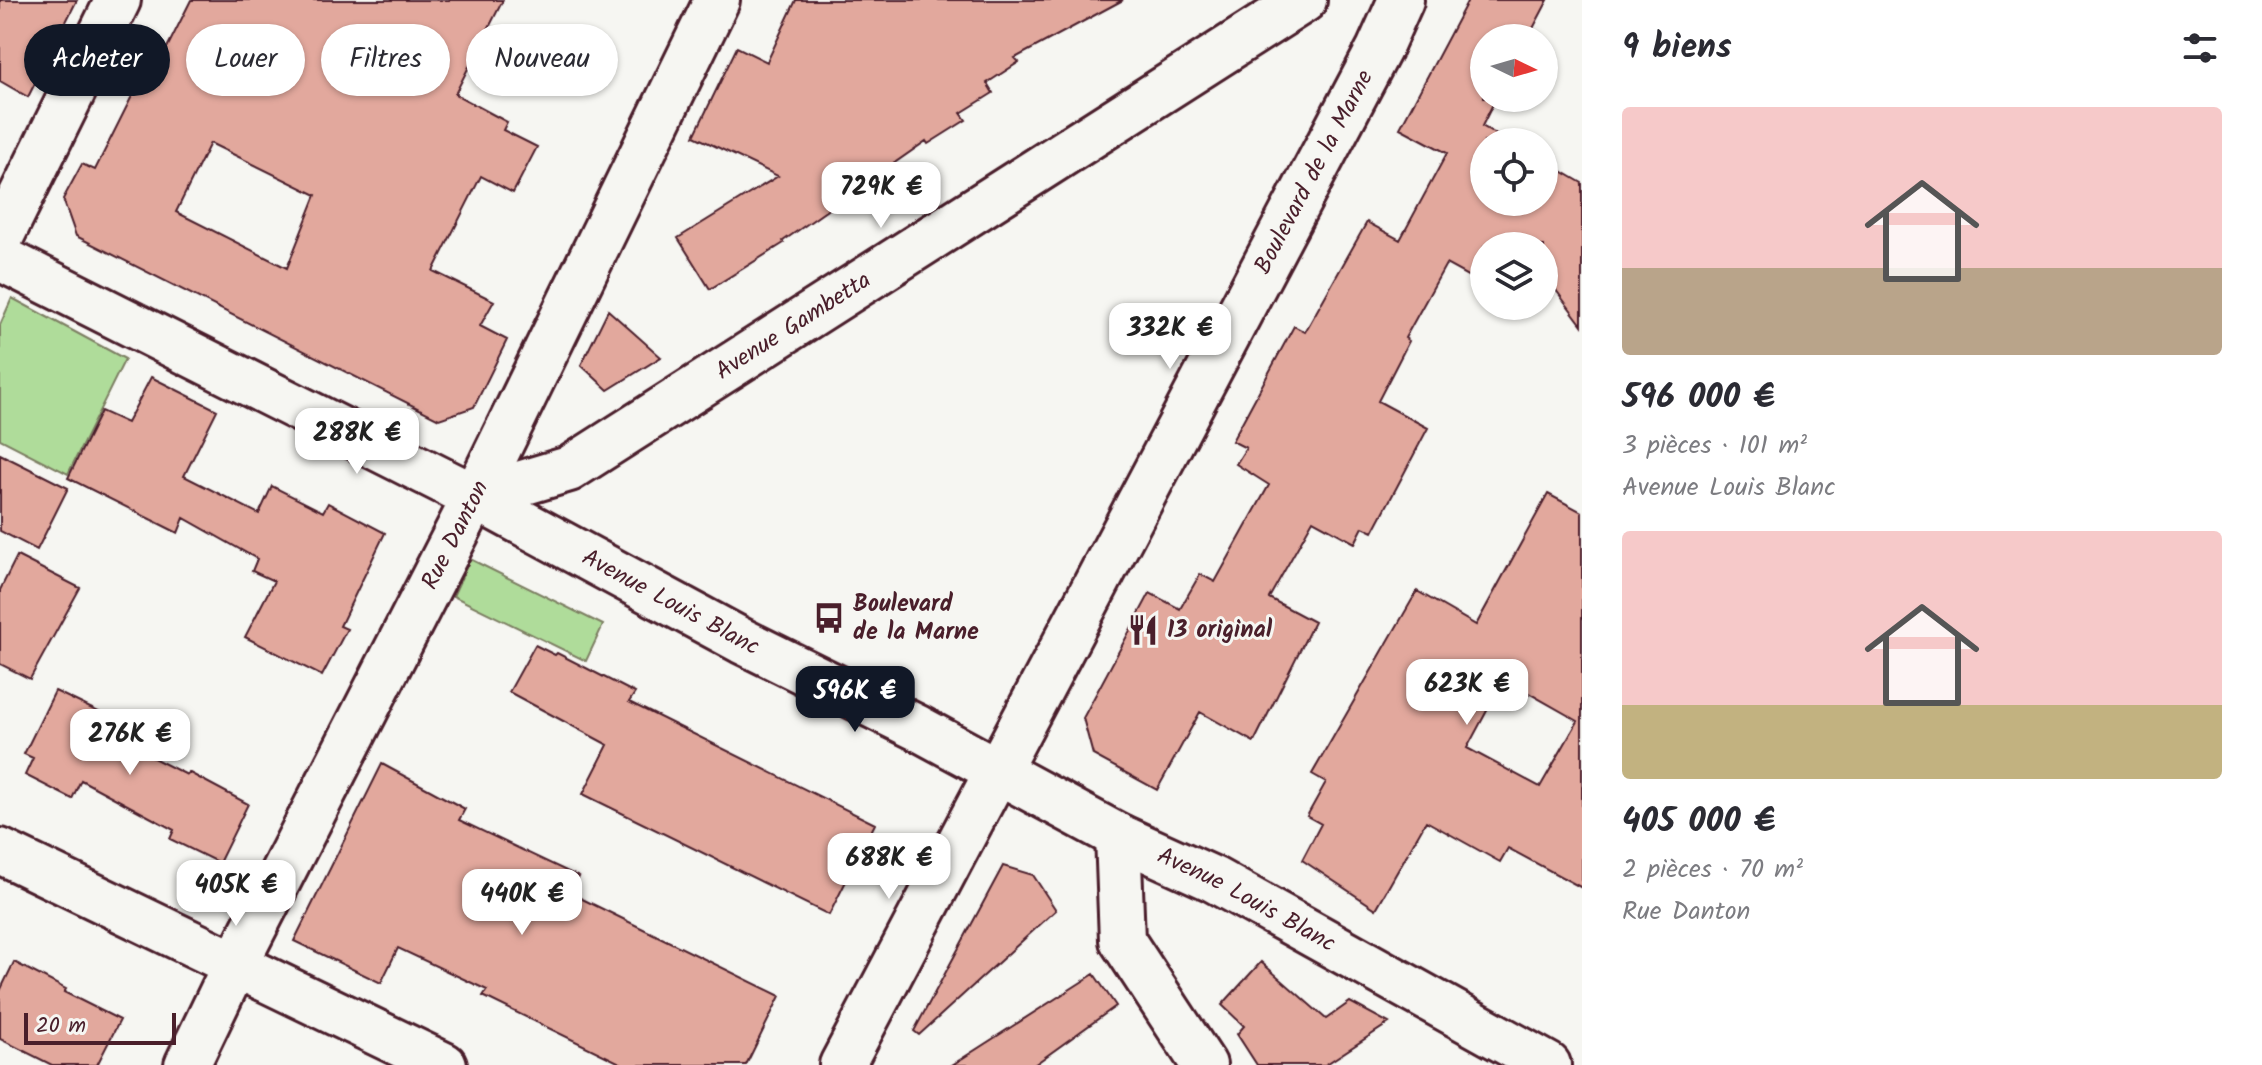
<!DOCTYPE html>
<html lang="fr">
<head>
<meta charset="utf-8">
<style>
	:root { --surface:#fff; --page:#f2f2f3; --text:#2b2b33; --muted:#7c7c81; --accent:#111827 }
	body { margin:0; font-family:Kalam,sans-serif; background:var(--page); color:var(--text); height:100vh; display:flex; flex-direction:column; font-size:30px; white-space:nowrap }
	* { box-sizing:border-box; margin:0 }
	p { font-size:26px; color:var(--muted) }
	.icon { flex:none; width:44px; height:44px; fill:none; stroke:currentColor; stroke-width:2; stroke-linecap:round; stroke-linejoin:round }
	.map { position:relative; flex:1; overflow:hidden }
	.side { display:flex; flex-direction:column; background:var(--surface); width:680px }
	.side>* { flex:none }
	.guide { position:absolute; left:24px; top:24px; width:760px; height:72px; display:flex; gap:16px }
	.needle { width:52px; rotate:95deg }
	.controls { position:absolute; left:1470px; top:24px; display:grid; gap:16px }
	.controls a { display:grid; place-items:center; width:88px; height:88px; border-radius:50%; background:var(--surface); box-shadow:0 2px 6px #0004; font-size:40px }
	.scale { position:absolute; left:24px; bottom:20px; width:152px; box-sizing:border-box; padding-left:8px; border:4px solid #4a1f2b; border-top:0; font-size:22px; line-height:28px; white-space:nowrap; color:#4a1f2b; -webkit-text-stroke:6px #f6f6f2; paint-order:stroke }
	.price { position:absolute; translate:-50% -68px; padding:0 18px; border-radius:16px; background:#fff; color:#222; font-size:26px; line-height:52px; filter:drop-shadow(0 2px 4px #0008) }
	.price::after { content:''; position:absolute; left:50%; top:48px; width:24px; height:18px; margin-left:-12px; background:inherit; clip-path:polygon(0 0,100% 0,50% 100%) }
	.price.active { background:var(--accent); color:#fff }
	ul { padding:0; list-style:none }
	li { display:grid; align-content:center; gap:16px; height:424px; padding:0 40px }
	li span { display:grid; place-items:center; height:248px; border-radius:8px; color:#555 }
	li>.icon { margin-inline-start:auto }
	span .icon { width:144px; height:144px; fill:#fffc; stroke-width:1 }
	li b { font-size:34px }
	h2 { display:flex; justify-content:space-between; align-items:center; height:96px; padding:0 40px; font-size:34px }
	.pill { padding:0 28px; border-radius:36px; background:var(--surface); box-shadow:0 2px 6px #0004; font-size:28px; line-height:72px }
	.pill.active { background:var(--accent); color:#fff }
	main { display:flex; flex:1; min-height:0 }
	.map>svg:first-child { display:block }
</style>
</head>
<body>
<main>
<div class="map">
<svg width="1582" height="1065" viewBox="0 0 1582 1065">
	<rect width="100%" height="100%" fill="#f6f6f2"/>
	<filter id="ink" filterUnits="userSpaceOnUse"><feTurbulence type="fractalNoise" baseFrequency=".0125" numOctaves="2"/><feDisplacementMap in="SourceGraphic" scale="16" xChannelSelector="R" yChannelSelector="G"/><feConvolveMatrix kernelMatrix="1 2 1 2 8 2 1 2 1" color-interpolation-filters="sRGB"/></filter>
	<g filter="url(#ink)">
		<!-- green -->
		<path fill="#afdc9a" stroke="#7c7e62" stroke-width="2" d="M 12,298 L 125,359 L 68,474 L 0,439 L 0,325 Z
			M 470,559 L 603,625 L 586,661 L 453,596 Z"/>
		<!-- building -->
		<path fill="#e2a89d" stroke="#4a1f2b" stroke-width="2" fill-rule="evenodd" d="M 0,0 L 77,0 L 28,97 L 0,81 Z
			M 191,0 L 503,0 L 455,94 L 507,122 L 503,130 L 537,147 L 513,193 L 481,176 L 433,271 L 494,301 L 480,326 L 507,340 L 474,407 L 439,419 L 76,236 L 63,199 L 82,164 L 95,170 L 154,52 L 163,56 ZM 210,143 L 316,195 L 287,268 L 176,212 Z
			M 796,0 L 1123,0 L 1015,58 L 1019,62 L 987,83 L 993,93 L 961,113 L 966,120 L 928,144 L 926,141 L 783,241 L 784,243 L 710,289 L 678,238 L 778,176 L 694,136 L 737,47 L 767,62 Z
			M 1468,0 L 1548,0 L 1528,38 L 1484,38 L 1484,98 L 1496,98 L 1482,126 L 1510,142 L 1484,142 L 1484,202 L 1544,202 L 1544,161 L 1582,183 L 1582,325 L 1544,274 L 1544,246 L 1484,246 L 1484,285 L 1446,264 L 1405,338 L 1409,341 L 1378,401 L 1428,428 L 1373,532 L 1363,527 L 1355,543 L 1313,520 L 1269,598 L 1314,622 L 1254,742 L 1200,712 L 1157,790 L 1093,755 L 1083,718 L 1150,593 L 1180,609 L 1200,574 L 1215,582 L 1269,485 L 1236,464 L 1246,448 L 1232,441 L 1294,326 L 1305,332 L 1367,222 L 1400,240 L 1447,153 L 1400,128 Z
			M 608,310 L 661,357 L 608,390 L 581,365 Z
			M 151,377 L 217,410 L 184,476 L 259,514 L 272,486 L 323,512 L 328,503 L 385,533 L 340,626 L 347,629 L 322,676 L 245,637 L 274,581 L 252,571 L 257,559 L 184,518 L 178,533 L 68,478 L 101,411 L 127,423 Z
			M 0,454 L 68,488 L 37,550 L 0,531 Z
			M 1548,494 L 1582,512 L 1582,888 L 1508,848 L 1500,862 L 1426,821 L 1376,909 L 1302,860 L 1321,824 L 1307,816 L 1326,782 L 1312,774 L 1417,591 L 1476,625 ZM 1504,679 L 1578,721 L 1540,787 L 1467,748 Z
			M 17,556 L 80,588 L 30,679 L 0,664 L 0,590 Z
			M 535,645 L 555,655 L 557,653 L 635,693 L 629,702 L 875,824 L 829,915 L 583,794 L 608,745 L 509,692 Z
			M 55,691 L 111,718 L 104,733 L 187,775 L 188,772 L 248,804 L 219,863 L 170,839 L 174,830 L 81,780 L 72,799 L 25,775 L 33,758 L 24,754 Z
			M 382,764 L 465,809 L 459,820 L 579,877 L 570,893 L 780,996 L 746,1065 L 624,1065 L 483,996 L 487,990 L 398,948 L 381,983 L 294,941 Z
			M 1003,866 L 1033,875 L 1056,910 L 919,1035 L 914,1031 Z
			M 14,962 L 66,989 L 64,992 L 120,1020 L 97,1065 L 52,1065 L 0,1039 L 0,991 Z
			M 1261,962 L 1326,1019 L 1350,1002 L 1389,1023 L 1325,1065 L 1257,1065 L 1237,1034 L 1244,1026 L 1222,1005 Z
			M 1094,974 L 1116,1006 L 1034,1065 L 952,1065 Z"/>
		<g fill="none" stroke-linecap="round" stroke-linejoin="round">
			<defs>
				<g id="minor">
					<path d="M 0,239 L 118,0"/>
					<path d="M 1118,836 L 1122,940 L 1204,1065"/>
					<path d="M 0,851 L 444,1065"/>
					<path id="s1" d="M 187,1065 L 235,965 L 475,497 L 717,0"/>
				</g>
				<g id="tertiary">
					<path id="s2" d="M 475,497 L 569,469 L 1304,0"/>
					<path id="s3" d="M 842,1065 L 1379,49 L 1401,0"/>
				</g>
				<g id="secondary">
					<path id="s4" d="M 0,258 L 475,497 L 742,641 L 918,728 L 1118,836 L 1213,879 L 1548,1065"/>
				</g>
			</defs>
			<!-- minor casing -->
			<use href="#minor" stroke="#4a1f2b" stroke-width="50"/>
			<!-- tertiary casing -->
			<use href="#tertiary" stroke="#4a1f2b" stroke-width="50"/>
			<!-- secondary casing -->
			<use href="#secondary" stroke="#4a1f2b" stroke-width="50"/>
			<!-- minor -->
			<use href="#minor" stroke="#f6f6f2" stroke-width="44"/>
			<!-- tertiary -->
			<use href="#tertiary" stroke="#f6f6f2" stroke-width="44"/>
			<!-- secondary -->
			<use href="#secondary" stroke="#f6f6f2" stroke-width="44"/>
		</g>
	</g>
	<!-- icons -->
	<defs>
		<symbol id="bus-bare" viewBox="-9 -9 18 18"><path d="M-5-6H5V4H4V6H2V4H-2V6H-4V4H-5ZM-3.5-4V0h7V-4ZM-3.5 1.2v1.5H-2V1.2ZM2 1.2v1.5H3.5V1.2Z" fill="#4a1f2b" stroke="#f6f6f2" stroke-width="2.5" paint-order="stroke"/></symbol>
		<symbol id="restaurant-bare" viewBox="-9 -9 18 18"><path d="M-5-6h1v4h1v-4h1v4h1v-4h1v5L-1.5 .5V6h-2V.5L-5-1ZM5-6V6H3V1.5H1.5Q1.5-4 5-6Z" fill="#4a1f2b" stroke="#f6f6f2" stroke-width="2.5" paint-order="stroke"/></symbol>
	</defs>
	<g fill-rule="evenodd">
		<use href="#bus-bare" x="807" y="596" width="44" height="44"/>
		<use href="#restaurant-bare" x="1121" y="608" width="44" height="44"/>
	</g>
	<g text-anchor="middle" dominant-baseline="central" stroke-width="6" stroke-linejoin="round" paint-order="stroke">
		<!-- street labels -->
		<g font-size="24" fill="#4a1f2b" stroke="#f6f6f2">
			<text stroke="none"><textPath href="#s3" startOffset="1010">Boulevard de la Marne</textPath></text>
			<text stroke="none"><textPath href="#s2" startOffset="364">Avenue Gambetta</textPath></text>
			<text stroke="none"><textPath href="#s1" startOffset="594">Rue Danton</textPath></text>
			<text stroke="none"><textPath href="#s4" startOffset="754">Avenue Louis Blanc</textPath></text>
			<text stroke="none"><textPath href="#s4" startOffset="1402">Avenue Louis Blanc</textPath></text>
		</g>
		<!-- poi labels -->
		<g font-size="24" font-weight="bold" fill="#4a1f2b" stroke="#f6f6f2" text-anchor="start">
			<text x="853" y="604">Boulevard<tspan x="853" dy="28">de la Marne</tspan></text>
			<text x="1167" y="630">13 original</text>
		</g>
	</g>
</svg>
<div class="controls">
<a><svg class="needle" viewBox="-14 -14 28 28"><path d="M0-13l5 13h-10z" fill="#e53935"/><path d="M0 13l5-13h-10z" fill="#7c7c81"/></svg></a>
<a><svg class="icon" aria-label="locate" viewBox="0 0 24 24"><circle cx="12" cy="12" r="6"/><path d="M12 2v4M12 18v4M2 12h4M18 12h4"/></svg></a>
<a><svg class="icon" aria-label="layers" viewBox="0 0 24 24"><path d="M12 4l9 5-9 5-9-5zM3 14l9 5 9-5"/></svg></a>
</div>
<div class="scale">20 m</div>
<b class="price" style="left:881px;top:230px">729K €</b>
<b class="price" style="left:1170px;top:371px">332K €</b>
<b class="price" style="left:357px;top:476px">288K €</b>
<b class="price" style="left:1467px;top:727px">623K €</b>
<b class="price active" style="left:855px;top:734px">596K €</b>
<b class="price" style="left:130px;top:777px">276K €</b>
<b class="price" style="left:889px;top:901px">688K €</b>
<b class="price" style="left:236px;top:928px">405K €</b>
<b class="price" style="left:522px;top:937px">440K €</b>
<div class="guide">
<a class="pill active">Acheter</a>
<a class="pill">Louer</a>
<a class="pill">Filtres</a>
<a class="pill">Nouveau</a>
</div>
</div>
<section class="side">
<h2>9 biens<svg class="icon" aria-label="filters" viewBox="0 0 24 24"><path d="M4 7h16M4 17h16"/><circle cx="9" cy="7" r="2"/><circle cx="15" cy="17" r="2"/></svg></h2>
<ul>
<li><span style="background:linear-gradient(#f6c9c9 65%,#b9a48a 0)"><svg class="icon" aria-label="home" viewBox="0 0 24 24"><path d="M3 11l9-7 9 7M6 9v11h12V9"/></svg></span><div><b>596 000 €</b><p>3 pièces · 101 m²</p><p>Avenue Louis Blanc</p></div></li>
<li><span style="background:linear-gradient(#f6c9c9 70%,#c2b280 0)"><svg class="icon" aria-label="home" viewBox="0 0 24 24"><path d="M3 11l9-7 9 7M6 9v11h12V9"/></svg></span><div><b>405 000 €</b><p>2 pièces · 70 m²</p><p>Rue Danton</p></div></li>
</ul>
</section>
</main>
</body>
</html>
